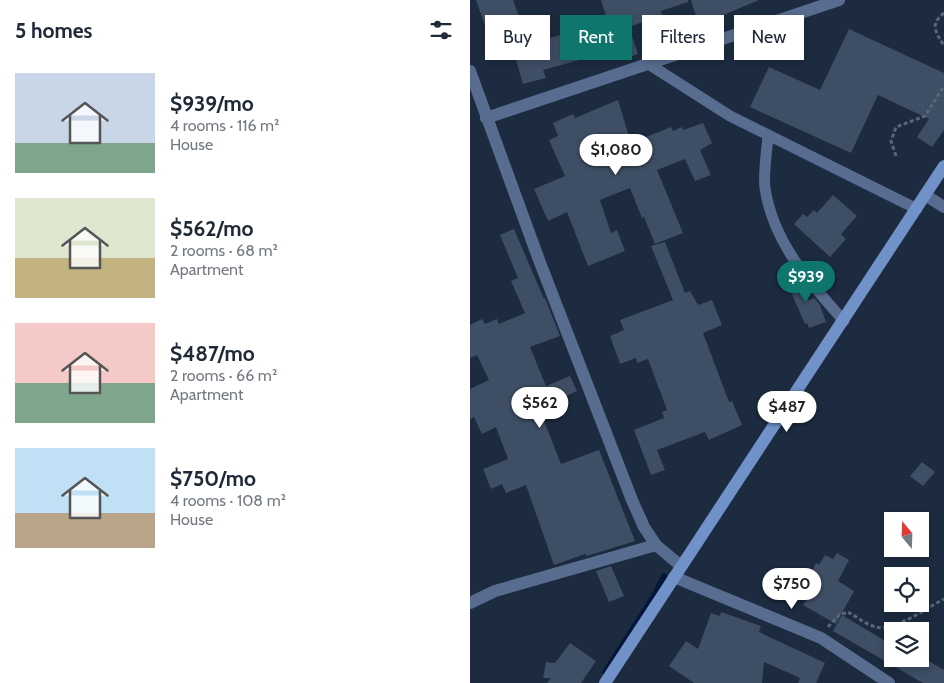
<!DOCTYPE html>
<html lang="en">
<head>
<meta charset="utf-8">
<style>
	:root { --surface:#fff; --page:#f2f2f3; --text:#1f2937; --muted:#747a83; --accent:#0f766e }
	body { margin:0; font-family:Cabin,sans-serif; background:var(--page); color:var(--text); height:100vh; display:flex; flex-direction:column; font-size:19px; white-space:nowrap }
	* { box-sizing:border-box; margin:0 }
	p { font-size:16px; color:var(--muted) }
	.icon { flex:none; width:28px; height:28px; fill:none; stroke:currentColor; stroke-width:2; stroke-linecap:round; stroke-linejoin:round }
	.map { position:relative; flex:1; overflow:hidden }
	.side { display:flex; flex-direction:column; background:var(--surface); width:470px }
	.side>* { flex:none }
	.guide { position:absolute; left:15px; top:15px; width:384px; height:45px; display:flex; gap:10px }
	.needle { width:32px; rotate:341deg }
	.buttons { position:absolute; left:414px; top:512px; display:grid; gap:10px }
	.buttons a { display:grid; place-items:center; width:45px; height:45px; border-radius:0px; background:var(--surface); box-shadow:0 2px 8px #0003; font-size:25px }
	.price { position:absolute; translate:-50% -42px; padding:0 11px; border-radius:18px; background:#fff; color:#222; font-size:16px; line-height:32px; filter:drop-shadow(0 1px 2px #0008) }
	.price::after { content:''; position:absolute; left:50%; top:30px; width:15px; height:11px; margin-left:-8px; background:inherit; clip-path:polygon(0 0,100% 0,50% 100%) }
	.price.current { background:var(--accent); color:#fff }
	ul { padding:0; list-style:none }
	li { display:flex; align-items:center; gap:15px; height:125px; padding:0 15px }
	li span { display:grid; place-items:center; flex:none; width:140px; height:100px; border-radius:0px; color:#555 }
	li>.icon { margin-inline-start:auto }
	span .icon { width:60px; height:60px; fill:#fffc; stroke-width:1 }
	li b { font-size:21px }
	h2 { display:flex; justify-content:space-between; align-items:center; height:60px; padding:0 15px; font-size:21px }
	.pill { padding:0 18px; border-radius:0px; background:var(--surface); box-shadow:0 2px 8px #0003; font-size:18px; line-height:45px }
	.pill.current { background:var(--accent); color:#fff }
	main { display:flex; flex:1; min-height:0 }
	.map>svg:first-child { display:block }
</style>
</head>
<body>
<main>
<section class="side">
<h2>5 homes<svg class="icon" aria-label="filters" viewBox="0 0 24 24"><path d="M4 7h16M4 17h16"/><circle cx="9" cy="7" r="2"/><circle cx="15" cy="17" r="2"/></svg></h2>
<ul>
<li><span style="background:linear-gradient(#c9d6e8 70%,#7fa58c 0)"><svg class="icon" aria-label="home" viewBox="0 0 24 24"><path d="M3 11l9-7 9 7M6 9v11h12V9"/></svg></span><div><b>$939/mo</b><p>4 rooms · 116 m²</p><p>House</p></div></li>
<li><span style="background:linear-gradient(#dfe7d0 60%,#c2b280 0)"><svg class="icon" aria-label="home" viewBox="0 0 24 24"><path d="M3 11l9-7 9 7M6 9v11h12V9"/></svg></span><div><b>$562/mo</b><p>2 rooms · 68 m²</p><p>Apartment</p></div></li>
<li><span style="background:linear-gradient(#f6c9c9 60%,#7fa58c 0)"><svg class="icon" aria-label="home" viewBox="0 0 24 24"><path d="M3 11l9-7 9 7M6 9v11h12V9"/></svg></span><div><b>$487/mo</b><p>2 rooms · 66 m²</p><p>Apartment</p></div></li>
<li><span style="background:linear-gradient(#bfe0f5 65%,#b9a48a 0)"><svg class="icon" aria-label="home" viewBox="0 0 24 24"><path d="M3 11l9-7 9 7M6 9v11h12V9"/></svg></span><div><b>$750/mo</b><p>4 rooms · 108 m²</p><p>House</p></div></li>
</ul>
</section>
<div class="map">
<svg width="474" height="683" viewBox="0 0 474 683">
	<rect width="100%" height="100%" fill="#1c2b3f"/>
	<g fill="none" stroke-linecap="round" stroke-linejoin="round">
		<!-- stream -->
		<path stroke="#03163a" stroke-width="5.5" d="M 135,672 L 185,594 L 194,576"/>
	</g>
	<!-- building -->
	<path fill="#3e4e64" d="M 6,0 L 43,0 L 51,22 L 18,34 Z
		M 131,0 L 218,0 L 218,2 L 191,11 L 192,15 L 159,27 L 168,54 L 150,60 L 148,52 L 113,60 L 113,59 L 73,70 L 76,78 L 53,84 L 46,60 L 79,50 L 76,39 L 138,22 Z
		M 221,0 L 289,0 L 244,19 L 247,27 L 231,32 Z
		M 379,29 L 474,73 L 474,130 L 462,147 L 447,137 L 459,119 L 408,95 L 381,153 L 280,107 L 299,67 L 350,90 Z
		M 148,100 L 161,143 L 201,127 L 203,131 L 212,127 L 213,130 L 233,123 L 242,143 L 230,150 L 241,175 L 225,181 L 215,159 L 187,170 L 213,233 L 185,244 L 174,217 L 172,218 L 160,188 L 130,200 L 141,233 L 147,230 L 155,251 L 118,266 L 97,212 L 78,221 L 64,189 L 95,176 L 79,140 L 88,136 L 83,123 L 103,114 L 105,118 Z
		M 363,195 L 387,216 L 371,234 L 376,239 L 360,257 L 324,224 L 333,214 L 337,217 L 344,210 L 347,213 Z
		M 44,229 L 74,299 L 75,298 L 90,336 L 60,347 L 76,386 L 100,376 L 107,391 L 69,408 L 91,464 L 129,450 L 165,541 L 117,556 L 115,554 L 84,565 L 56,485 L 36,493 L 32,484 L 21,489 L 13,469 L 38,459 L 26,427 L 12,434 L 4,417 L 0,419 L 0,389 L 19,380 L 7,355 L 0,358 L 0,325 L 12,319 L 15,324 L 27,319 L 29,324 L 55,313 L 41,281 L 48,278 L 30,235 Z
		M 195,242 L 215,293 L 220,291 L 228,305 L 242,300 L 252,325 L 233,333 L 259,402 L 262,401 L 272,425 L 239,440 L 235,432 L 187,450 L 195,470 L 181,475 L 164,430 L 194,418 L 192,412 L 197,410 L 178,359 L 167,363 L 166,358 L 150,364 L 140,336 L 154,330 L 150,320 L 203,300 L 181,246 Z
		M 325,275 L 334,286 L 339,300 L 344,298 L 350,305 L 356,322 L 339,328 L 337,323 L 335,324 L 315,278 Z
		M 452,462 L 465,472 L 453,486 L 440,476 Z
		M 367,553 L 379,560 L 368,581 L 384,591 L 366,624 L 333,605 L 341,593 L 338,580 L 346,563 L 349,565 L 355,555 L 363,559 Z
		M 141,566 L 154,596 L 139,602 L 126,571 Z
		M 251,612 L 291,626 L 289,632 L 355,663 L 346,683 L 328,683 L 330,678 L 294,662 L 292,683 L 224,683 L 199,666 L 216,641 L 228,649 L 241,613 L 250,616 Z
		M 372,615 L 422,645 L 422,659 L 455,659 L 474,670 L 474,683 L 453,683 L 363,631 Z
		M 100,643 L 126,661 L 111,683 L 77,683 L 81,678 L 73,678 L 76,662 L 85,663 Z"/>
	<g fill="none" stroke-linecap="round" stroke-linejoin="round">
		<!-- path -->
		<path stroke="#596678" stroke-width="3" stroke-dasharray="4 2.5" stroke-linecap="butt" d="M 474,13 C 459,25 466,32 474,46
			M 426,156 L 421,141 L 426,127 L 455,116 L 474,86
			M 358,627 L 369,615 L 378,612 C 387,617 397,625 406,627 C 424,632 458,607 474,599"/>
		<!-- lane -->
		<path stroke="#586c8f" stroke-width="11" d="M 177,63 L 260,116 L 447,209
			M 298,135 C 297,152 293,172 295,188 C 303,242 339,282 374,321"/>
		<!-- street -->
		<path stroke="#586c8f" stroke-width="12" d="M 0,71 L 69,260 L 162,500 L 174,527 L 186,545 L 211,566
			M 16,118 L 369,0
			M 455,195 L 474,207
			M 204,577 L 351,638 L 419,683
			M 0,603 L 25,591 L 186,545"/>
		<!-- secondary -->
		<path stroke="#7191c9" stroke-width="12" d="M 135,683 L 474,166"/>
	</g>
</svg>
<div class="buttons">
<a><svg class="needle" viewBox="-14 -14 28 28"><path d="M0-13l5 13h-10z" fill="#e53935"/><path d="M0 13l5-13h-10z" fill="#747a83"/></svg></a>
<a><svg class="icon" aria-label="locate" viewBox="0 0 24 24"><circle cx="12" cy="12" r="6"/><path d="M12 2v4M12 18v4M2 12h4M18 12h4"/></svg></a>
<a><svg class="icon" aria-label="layers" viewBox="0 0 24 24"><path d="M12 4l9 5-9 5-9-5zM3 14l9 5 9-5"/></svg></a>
</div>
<b class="price" style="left:146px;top:176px">$1,080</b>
<b class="price current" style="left:336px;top:303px">$939</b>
<b class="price" style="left:70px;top:429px">$562</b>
<b class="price" style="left:317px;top:433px">$487</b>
<b class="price" style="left:322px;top:610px">$750</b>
<div class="guide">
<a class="pill">Buy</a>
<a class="pill current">Rent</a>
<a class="pill">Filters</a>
<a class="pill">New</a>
</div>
</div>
</main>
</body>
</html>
